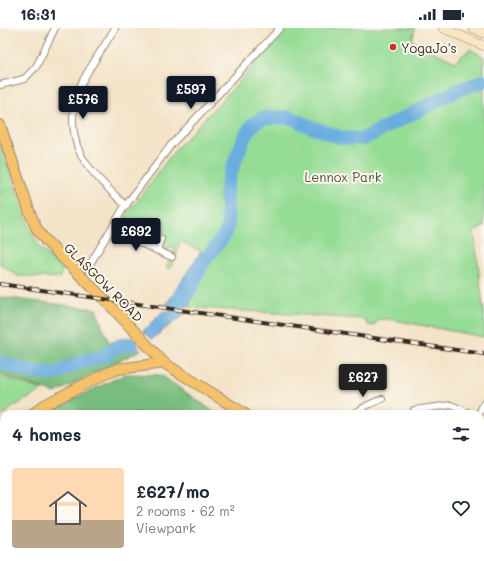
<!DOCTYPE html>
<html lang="en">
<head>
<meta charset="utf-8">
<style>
	:root { --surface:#fff; --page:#f6f6f7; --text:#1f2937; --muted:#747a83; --accent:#111827 }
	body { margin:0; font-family:Mali,sans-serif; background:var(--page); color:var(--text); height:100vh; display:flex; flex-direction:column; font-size:15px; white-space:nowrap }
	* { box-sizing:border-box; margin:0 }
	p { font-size:13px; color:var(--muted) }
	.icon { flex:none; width:22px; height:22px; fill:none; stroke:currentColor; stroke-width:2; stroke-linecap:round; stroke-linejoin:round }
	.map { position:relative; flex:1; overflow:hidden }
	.panel { position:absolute; left:0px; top:382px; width:484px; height:156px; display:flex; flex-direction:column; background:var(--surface); border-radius:12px 12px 0 0; box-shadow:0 2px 6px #0003 }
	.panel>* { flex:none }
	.price { position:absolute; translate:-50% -34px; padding:0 9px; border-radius:4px; background:var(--accent); color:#fff; font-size:13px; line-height:26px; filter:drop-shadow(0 1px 2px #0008) }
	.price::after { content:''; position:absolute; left:50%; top:24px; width:12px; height:9px; margin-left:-6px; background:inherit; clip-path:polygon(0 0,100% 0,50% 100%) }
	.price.selected { background:#222; color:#fff }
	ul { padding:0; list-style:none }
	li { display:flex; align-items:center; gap:12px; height:100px; padding:0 12px }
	li span { display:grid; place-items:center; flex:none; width:112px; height:80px; border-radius:4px; color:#555 }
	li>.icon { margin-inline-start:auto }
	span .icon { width:48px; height:48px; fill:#fffc; stroke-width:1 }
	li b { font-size:17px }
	h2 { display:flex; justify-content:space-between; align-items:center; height:48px; padding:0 12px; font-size:17px }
	.status { display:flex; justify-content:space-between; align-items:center; height:28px; padding:0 20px; background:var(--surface); direction:ltr }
	.status svg { height:11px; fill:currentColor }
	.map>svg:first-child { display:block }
</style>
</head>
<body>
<div class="status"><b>16:31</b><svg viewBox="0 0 49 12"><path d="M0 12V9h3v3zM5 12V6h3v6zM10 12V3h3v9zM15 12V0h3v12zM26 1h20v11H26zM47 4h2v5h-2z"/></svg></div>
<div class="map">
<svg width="484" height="538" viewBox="0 0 484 538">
	<rect width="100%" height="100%" fill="#fbf7ec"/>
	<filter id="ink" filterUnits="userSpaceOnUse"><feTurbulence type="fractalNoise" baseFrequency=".025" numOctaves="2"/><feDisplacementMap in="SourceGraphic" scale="8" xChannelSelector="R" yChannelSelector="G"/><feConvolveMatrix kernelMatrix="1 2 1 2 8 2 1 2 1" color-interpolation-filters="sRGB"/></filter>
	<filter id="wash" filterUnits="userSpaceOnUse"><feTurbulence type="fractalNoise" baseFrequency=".012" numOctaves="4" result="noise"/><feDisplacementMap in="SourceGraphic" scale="16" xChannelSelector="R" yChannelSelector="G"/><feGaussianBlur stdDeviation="0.9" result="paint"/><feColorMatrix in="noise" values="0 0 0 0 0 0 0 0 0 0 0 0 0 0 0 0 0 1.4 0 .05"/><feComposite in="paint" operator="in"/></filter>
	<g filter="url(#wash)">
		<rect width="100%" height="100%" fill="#f3e3c8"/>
		<!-- green -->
		<path fill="#95dc95" stroke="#68835a" d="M 285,0 L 415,0 L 412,13 L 455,34 L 470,21 L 484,29 L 484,198 L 474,203 L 484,287 L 484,309 L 388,291 C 382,291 376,291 374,298 L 368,297 L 366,293 L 361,291 L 188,279 L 209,233 L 201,223 L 180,213 L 177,225 L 170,241 L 166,239 L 170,232 L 172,233 L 175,226 L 173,225 L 175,220 L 170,218 L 168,223 L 164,219 L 165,211 L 159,209 L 155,215 L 148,215 L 151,210 L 136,202 L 133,206 L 121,200 L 121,195 L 126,188 L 175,122 L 242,51 Z
			M 0,115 L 29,198 L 39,219 L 63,242 L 59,250 L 18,248 L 0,236 Z
			M 0,348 L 43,362 L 13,379 L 0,389 Z"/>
		<!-- forest -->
		<path fill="#78bc7e" stroke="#5a734e" d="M 0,269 L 96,281 L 109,315 L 129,309 L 141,322 L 55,365 L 0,346 Z
			M 126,346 L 161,347 L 217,386 L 50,386 L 60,377 Z
			M 4,425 L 4,534 L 72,534 L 70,538 L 0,538 L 0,428 Z"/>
		<!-- water -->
		<path fill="#6aaddf" stroke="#526c7e" d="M 201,223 L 209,233 L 188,279 L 166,277 Z
			M 163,283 L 186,285 L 152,311 L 143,303 Z"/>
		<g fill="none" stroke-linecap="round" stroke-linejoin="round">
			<!-- river -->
			<path stroke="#6aaddf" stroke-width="14" d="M 176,278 L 191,260 L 202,236 L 224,208 L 228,198 L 226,161 L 230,146 L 245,108 L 253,96 L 263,90 L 284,89 L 294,91 L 311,99 L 342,110 L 363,111 L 458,62 L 484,53
				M 0,335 L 32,344 L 55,346 L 79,335 L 103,328 L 121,317 L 132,316"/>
		</g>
	</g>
	<g filter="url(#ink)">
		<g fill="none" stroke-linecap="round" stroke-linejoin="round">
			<defs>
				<path id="minor" d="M 115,0 C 104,19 90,38 80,58 C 69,81 71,115 86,135 C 96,150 113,165 126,178
					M 0,57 L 24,51 L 36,39 L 55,0
					M 111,202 L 172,229
					M 157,222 L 161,211
					M 87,241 L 123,181 L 171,117 L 280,0
					M 414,382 L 451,377 L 471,386
					M 353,386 L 368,377 L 382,371
					M 479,386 L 484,375
					M 317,534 L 319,538
					M 120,538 L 123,534
					M 346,538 L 348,534"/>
				<path id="secondary" d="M 443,0 L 484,18
					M 473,0 L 484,5"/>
				<path id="primary" d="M 0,97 L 31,188 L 38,203 L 46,213 L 109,276 L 164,335 L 245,386
					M 33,386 L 43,378 L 56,371 L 103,347 L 118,341 L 164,335
					M 0,413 L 4,409
					M 480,506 L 484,508"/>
			</defs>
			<!-- minor casing -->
			<use href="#minor" stroke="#978673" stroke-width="8"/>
			<!-- secondary casing -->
			<use href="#secondary" stroke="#978673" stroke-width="10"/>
			<!-- primary casing -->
			<use href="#primary" stroke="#978673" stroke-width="12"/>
			<!-- minor -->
			<use href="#minor" stroke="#fff" stroke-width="6"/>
			<!-- secondary -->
			<use href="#secondary" stroke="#fbe6c4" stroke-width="9"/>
			<!-- primary -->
			<use href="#primary" stroke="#f5c16b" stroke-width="10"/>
			<defs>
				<path id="rail" d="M 0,256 L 484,326"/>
			</defs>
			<!-- rail casing -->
			<use href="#rail" stroke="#3b2a1e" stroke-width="4"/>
			<!-- rail -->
			<use href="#rail" stroke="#fbf7ec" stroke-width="2.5" stroke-dasharray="8" stroke-linecap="butt"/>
		</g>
	</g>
	<!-- markers -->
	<circle fill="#c8321e" stroke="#fbf7ec" stroke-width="1.5" cx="393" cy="19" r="4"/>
	<g text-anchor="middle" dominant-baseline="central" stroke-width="4" stroke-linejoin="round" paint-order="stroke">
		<!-- poi labels -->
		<g font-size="13" fill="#3b2a1e" stroke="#fbf7ec" text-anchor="start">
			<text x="401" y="19">YogaJo's</text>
		</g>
		<!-- park labels -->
		<g font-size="13" fill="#52563c" stroke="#fbf7ec">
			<text x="343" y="148">Lennox Park</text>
		</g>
		<!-- street labels -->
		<g font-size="13" fill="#3b2a1e" stroke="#fbf7ec">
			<text transform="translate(104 254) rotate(45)">GLASGOW ROAD</text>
		</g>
	</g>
</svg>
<b class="price" style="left:191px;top:82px">£597</b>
<b class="price" style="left:83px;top:92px">£576</b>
<b class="price" style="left:136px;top:224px">£692</b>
<b class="price selected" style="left:363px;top:370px">£627</b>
<section class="panel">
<h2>4 homes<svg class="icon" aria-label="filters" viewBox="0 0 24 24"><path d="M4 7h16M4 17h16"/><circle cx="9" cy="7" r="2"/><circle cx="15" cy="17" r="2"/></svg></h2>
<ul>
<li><span style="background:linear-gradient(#ffd9b3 65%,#b9a48a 0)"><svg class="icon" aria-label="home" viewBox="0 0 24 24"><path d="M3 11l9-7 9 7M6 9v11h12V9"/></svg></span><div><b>£627/mo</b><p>2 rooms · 62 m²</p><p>Viewpark</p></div><svg class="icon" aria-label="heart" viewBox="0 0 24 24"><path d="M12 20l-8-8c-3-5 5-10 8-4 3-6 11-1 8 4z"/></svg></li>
</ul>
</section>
</div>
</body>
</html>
